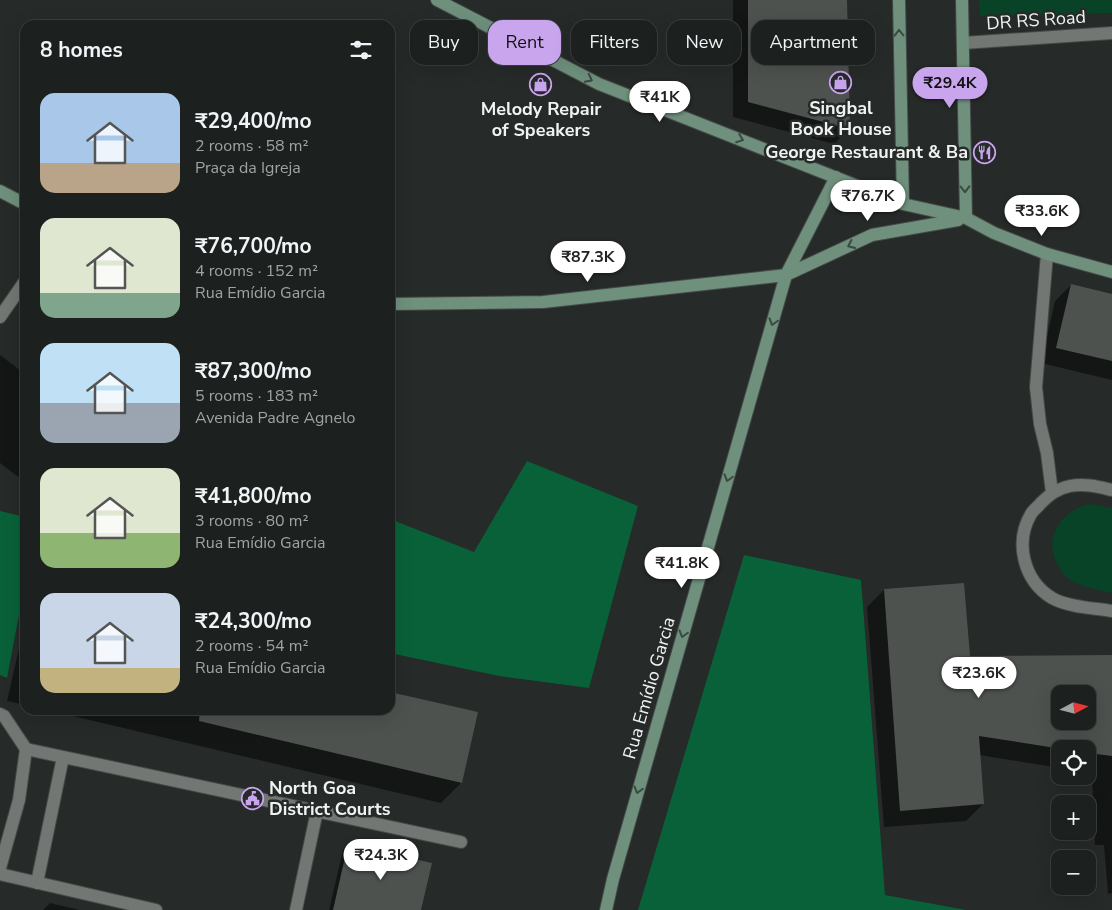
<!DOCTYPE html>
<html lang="en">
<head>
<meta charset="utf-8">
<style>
	:root { --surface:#1c201e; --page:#292d2b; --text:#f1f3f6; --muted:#a0a3a4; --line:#3a3e3c; --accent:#c9a5ee }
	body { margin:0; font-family:"Nunito Sans",sans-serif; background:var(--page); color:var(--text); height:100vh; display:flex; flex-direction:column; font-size:19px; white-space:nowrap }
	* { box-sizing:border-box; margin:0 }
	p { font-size:16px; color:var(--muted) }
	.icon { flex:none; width:28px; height:28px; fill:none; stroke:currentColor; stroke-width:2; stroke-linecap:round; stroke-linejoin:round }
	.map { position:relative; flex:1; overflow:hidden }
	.details { position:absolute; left:20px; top:20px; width:375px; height:695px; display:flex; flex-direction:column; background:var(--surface); border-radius:15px; box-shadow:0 5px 20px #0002,0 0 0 1px var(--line) }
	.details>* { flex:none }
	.top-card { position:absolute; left:410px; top:20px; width:475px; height:45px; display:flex; gap:10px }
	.needle { width:32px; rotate:83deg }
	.tools { position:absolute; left:1051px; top:685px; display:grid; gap:10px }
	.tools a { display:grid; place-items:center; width:45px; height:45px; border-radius:10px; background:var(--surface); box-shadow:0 5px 20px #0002,0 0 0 1px var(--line); font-size:25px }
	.price { position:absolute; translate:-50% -42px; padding:0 11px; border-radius:18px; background:#fff; color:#222; font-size:16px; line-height:32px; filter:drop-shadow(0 1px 2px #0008) }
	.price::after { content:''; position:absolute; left:50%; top:30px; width:15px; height:11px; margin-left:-8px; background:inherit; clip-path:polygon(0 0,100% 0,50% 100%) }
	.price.on { background:var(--accent); color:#111 }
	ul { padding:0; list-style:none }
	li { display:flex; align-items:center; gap:15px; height:125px; padding:0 20px }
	li span { display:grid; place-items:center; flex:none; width:140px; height:100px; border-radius:15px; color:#555 }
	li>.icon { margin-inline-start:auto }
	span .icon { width:60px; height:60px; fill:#fffc; stroke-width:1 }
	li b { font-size:21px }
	h2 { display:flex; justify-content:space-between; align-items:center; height:60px; padding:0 20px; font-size:21px }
	.tag { padding:0 18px; border-radius:15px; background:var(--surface); box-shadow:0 5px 20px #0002,0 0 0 1px var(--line); font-size:18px; line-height:45px }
	.tag.on { background:var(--accent); color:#111 }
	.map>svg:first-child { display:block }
</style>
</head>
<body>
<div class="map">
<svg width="1112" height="910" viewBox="0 0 1112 910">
	<rect width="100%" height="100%" fill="#262a28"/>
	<!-- green -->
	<path fill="#084327" d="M 979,0 L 1112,0 L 1112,13 L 980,16 Z
		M 1089,504 L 1112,508 L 1112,593 C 1095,589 1078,587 1065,576 C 1060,571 1058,565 1055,559 C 1045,533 1064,510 1089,504 Z"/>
	<!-- forest -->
	<path fill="#096139" d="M 527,461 L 638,506 L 589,688 L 499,676 L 390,653 L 390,519 L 474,552 Z
		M 0,511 L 25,517 L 25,583 L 7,678 L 0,675 Z
		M 744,555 L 861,580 L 885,895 L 966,910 L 638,910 Z"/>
	<!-- shadow -->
	<path fill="#0007" fill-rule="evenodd" d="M 733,0 L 845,0 L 849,129 L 834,144 L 733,117 Z
		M 1071,285 L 1112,296 L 1112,380 L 1041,363 L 1055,301 Z
		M 0,355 L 25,374 L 25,482 L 0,463 Z
		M 884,590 L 969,657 L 1112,656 L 1112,893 L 1108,894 L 1104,845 L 1095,845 L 1092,773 L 1088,772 L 1088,749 L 1060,749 L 1060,768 L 979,755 L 983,804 L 966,821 L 884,827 L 867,607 ZM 1060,694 L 1088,694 L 1088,721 L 1060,721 Z
		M 25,629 L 25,705 L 7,701 L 23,631 Z
		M 390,693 L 461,783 L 441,803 L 47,710 L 390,710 Z
		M 348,845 L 420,910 L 329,910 L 343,850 Z
		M 50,903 L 80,910 L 43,910 Z"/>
	<!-- building -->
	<path fill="#4e524f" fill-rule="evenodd" d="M 748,0 L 847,0 L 850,129 L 748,102 Z
		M 1071,284 L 1112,294 L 1112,361 L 1056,348 Z
		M 964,583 L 970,656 L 1112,655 L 1112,756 L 1088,753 L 1088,749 L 1062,749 L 979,736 L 984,804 L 900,811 L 884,589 ZM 1060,694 L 1088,694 L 1088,721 L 1060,721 Z
		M 390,692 L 478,712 L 462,783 L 199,721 L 200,710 L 390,710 Z
		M 348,844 L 432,863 L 421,910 L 333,910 Z"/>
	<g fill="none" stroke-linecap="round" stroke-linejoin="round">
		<defs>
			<path id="lane" d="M 1047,254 L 1036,387 L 1040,424 L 1047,453 L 1052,493
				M 1112,490 C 1099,487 1084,483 1070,486 C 1057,489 1050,494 1041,503 C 1038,507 1033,510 1031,514 C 1014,543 1024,581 1052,598 C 1068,607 1094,608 1112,611
				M 26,749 L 461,842
				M 0,874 L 156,910
				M 37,883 L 63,757
				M 296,910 L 317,811"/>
			<path id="street" d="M 963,43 L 1112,33
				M 0,317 L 25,281
				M 0,714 L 4,716 L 26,749 L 19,800 L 0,868"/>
			<path id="secondary" d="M 437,0 L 599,84 L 903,204 L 966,218 L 994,233 L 1047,254 L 1112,272
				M 899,0 L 903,204
				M 962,0 L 966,218
				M 0,191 L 25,204
				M 390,304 L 543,302 L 786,275 L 872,235 L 958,220
				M 606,910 L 613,879 L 786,275 L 836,177"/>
		</defs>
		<!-- lane casing -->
		<use href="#lane" stroke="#454947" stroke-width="14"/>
		<!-- street casing -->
		<use href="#street" stroke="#454947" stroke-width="14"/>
		<!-- secondary casing -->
		<use href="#secondary" stroke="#454947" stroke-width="14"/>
		<!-- lane -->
		<use href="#lane" stroke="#737774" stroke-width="12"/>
		<!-- street -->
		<use href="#street" stroke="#737774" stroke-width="12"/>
		<!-- secondary -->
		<use href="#secondary" stroke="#6e907c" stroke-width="12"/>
	</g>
	<!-- one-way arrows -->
	<defs><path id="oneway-chevron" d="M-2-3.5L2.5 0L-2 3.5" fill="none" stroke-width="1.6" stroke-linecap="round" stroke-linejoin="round" transform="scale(1.25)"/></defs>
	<g stroke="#3c4941">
		<use href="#oneway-chevron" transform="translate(899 33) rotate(-91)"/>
		<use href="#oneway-chevron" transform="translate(589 79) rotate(27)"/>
		<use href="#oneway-chevron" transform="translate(740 139) rotate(21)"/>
		<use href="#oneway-chevron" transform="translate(965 189) rotate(89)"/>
		<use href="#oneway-chevron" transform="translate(851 245) rotate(155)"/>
		<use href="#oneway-chevron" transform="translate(773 322) rotate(106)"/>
		<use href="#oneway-chevron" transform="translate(728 478) rotate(106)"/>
		<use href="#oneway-chevron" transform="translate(683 634) rotate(106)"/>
		<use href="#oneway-chevron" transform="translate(638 790) rotate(106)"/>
	</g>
	<!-- icons -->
	<defs>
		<symbol id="shop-ring" viewBox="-11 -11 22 22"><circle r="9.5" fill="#262a28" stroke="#c9a5ee" stroke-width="1.5"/><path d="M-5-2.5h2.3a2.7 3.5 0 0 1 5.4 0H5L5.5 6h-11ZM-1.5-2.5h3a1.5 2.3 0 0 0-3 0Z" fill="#c9a5ee"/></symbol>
		<symbol id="restaurant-ring" viewBox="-11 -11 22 22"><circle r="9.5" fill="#262a28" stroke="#c9a5ee" stroke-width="1.5"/><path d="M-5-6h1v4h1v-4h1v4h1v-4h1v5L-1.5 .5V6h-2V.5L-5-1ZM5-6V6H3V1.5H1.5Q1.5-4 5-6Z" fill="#c9a5ee"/></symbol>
		<symbol id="civic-ring" viewBox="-11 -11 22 22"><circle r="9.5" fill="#262a28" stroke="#c9a5ee" stroke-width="1.5"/><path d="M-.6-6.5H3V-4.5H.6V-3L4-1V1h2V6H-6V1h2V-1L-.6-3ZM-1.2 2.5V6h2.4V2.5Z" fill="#c9a5ee"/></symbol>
	</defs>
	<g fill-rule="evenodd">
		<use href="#shop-ring" x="828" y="70" width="25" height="25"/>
		<use href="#shop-ring" x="528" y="72" width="25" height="25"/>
		<use href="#restaurant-ring" x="972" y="140" width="25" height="25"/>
		<use href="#civic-ring" x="240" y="786" width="25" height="25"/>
	</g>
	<g text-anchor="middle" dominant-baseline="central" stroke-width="5" stroke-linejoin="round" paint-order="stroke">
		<!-- street labels -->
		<g font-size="18" fill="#f0f3f1" stroke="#262a28">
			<text transform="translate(1036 20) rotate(-4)">DR RS Road</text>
			<text transform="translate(649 688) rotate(-74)">Rua Emídio Garcia</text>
		</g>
		<!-- poi labels -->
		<g font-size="18" font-weight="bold" fill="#f0f3f1" stroke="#262a28">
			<text x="841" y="108">Singbal<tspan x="841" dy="21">Book House</tspan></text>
			<text x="541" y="109">Melody Repair<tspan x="541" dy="21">of Speakers</tspan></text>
			<text x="968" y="152" text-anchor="end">George Restaurant &amp; Ba</text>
			<text x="269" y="788" text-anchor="start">North Goa<tspan x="269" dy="21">District Courts</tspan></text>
		</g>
	</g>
</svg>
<div class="tools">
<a><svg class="needle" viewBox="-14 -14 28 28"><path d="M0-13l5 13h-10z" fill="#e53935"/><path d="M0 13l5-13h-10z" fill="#a0a3a4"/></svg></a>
<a><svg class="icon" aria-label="locate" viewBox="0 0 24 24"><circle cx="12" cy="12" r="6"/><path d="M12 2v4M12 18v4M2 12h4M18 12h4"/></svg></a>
<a>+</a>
<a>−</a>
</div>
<b class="price on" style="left:950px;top:109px">₹29.4K</b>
<b class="price" style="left:660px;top:123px">₹41K</b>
<b class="price" style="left:868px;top:222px">₹76.7K</b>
<b class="price" style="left:1042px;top:237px">₹33.6K</b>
<b class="price" style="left:588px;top:283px">₹87.3K</b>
<b class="price" style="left:682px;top:589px">₹41.8K</b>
<b class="price" style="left:979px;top:699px">₹23.6K</b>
<b class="price" style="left:381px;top:881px">₹24.3K</b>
<div class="top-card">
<a class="tag">Buy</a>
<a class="tag on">Rent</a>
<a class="tag">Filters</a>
<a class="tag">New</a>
<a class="tag">Apartment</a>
</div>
<section class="details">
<h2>8 homes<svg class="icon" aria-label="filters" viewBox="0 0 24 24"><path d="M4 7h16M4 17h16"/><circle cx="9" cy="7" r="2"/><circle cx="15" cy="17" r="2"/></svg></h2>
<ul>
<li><span style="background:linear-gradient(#a9c7e8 70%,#b9a48a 0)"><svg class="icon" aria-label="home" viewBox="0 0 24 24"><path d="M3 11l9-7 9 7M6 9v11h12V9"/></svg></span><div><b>₹29,400/mo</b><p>2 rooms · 58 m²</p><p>Praça da Igreja</p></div></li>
<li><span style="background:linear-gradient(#dfe7d0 75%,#7fa58c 0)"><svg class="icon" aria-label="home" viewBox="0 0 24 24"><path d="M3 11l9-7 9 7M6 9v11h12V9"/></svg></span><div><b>₹76,700/mo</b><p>4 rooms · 152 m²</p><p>Rua Emídio Garcia</p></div></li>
<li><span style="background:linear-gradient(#bfe0f5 60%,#9aa5b1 0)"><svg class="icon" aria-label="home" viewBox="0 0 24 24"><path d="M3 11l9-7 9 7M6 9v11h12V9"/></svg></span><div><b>₹87,300/mo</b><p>5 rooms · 183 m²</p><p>Avenida Padre Agnelo</p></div></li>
<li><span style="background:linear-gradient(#dfe7d0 65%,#8fb573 0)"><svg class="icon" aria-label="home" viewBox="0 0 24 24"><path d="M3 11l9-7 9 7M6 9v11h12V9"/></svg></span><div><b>₹41,800/mo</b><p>3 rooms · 80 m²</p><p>Rua Emídio Garcia</p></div></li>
<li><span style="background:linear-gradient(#c9d6e8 75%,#c2b280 0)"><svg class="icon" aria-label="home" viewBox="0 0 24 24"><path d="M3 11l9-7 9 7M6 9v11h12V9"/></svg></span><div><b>₹24,300/mo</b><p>2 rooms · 54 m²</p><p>Rua Emídio Garcia</p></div></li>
</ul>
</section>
</div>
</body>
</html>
